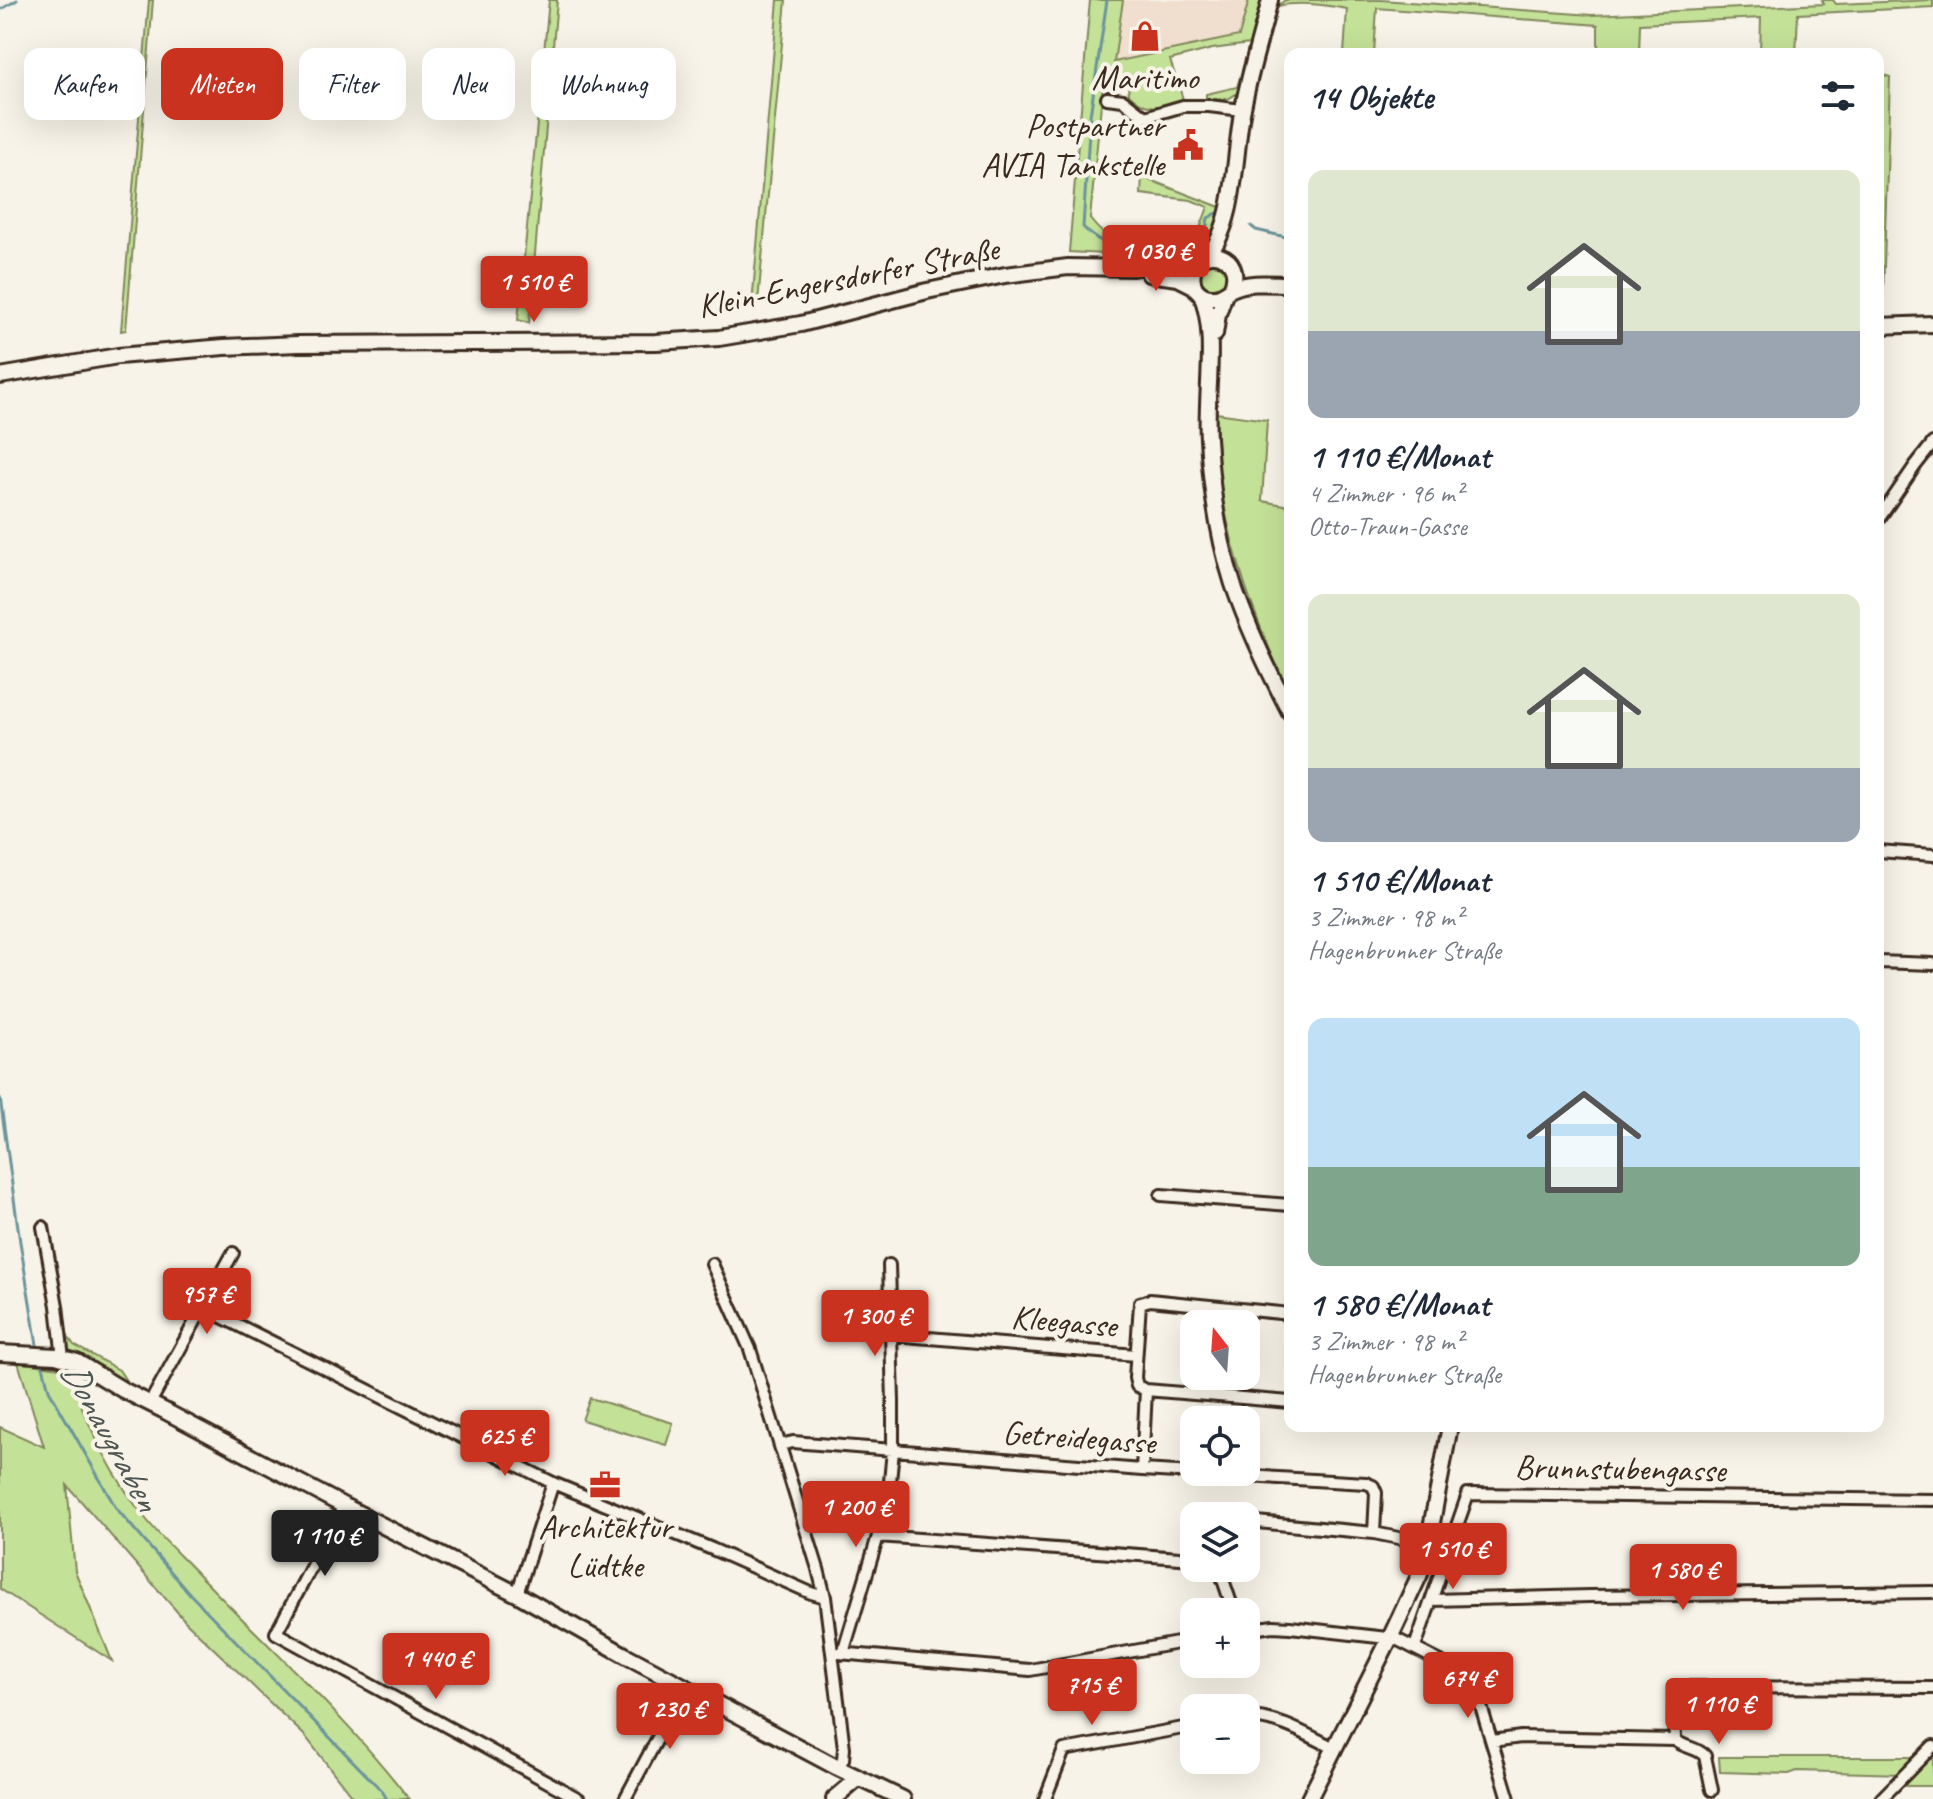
<!DOCTYPE html>
<html lang="de">
<head>
<meta charset="utf-8">
<style>
	:root { --surface:#fff; --page:#f2f2f3; --text:#1f2937; --muted:#747a83; --accent:#c8321e }
	body { margin:0; font-family:Caveat,sans-serif; background:var(--page); color:var(--text); height:100vh; display:flex; flex-direction:column; font-size:30px; white-space:nowrap }
	* { box-sizing:border-box; margin:0 }
	p { font-size:26px; color:var(--muted) }
	.icon { flex:none; width:44px; height:44px; fill:none; stroke:currentColor; stroke-width:2; stroke-linecap:round; stroke-linejoin:round }
	.map { position:relative; flex:1; overflow:hidden }
	.sheet { position:absolute; left:1284px; top:48px; width:600px; height:1384px; display:flex; flex-direction:column; background:var(--surface); border-radius:16px; box-shadow:0 8px 32px #0002 }
	.sheet>* { flex:none }
	.hud { position:absolute; left:24px; top:48px; width:760px; height:72px; display:flex; gap:16px }
	.needle { width:52px; rotate:343deg }
	.buttons { position:absolute; left:1180px; top:1310px; display:grid; gap:16px }
	.buttons a { display:grid; place-items:center; width:80px; height:80px; border-radius:16px; background:var(--surface); box-shadow:0 8px 32px #0002; font-size:40px }
	.price { position:absolute; translate:-50% -68px; padding:0 18px; border-radius:8px; background:var(--accent); color:#fff; font-size:26px; line-height:52px; filter:drop-shadow(0 2px 4px #0008) }
	.price::after { content:''; position:absolute; left:50%; top:48px; width:24px; height:18px; margin-left:-12px; background:inherit; clip-path:polygon(0 0,100% 0,50% 100%) }
	.price.current { background:#222; color:#fff }
	ul { padding:0; list-style:none }
	li { display:grid; align-content:center; gap:16px; height:424px; padding:0 24px }
	li span { display:grid; place-items:center; height:248px; border-radius:16px; color:#555 }
	li>.icon { margin-inline-start:auto }
	span .icon { width:144px; height:144px; fill:#fffc; stroke-width:1 }
	li b { font-size:34px }
	h2 { display:flex; justify-content:space-between; align-items:center; height:96px; padding:0 24px; font-size:34px }
	.pill { padding:0 28px; border-radius:16px; background:var(--surface); box-shadow:0 8px 32px #0002; font-size:28px; line-height:72px }
	.pill.current { background:var(--accent); color:#fff }
	.map>svg:first-child { display:block }
</style>
</head>
<body>
<div class="map">
<svg width="1933" height="1799" viewBox="0 0 1933 1799">
	<rect width="100%" height="100%" fill="#f7f3e8"/>
	<filter id="ink" filterUnits="userSpaceOnUse"><feTurbulence type="fractalNoise" baseFrequency=".0125" numOctaves="2"/><feDisplacementMap in="SourceGraphic" scale="16" xChannelSelector="R" yChannelSelector="G"/><feConvolveMatrix kernelMatrix="1 2 1 2 8 2 1 2 1" color-interpolation-filters="sRGB"/></filter>
	<g filter="url(#ink)">
		<!-- built -->
		<path fill="#f0dece" d="M 1123,0 L 1261,0 L 1250,34 L 1113,62 Z"/>
		<!-- green -->
		<path fill="#c4e198" stroke="#80865b" stroke-width="2" d="M 149,0 L 153,0 L 126,330 L 121,331 Z
			M 549,0 L 557,0 L 529,323 L 518,320 Z
			M 778,0 L 786,0 L 758,302 L 752,305 Z
			M 1090,0 L 1123,0 L 1114,62 L 1239,36 L 1249,0 L 1267,0 L 1239,92 L 1228,99 L 1206,99 L 1206,94 L 1237,87 L 1250,44 L 1212,49 L 1170,60 L 1183,99 C 1159,106 1149,114 1129,94 L 1128,85 L 1103,83 L 1090,219 C 1099,231 1107,238 1122,239 L 1122,255 L 1069,252 Z
			M 1285,0 L 1381,0 L 1592,15 L 1824,4 L 1822,0 L 1833,0 L 1836,4 L 1933,0 L 1933,7 L 1798,14 L 1796,54 L 1760,54 L 1761,18 L 1640,24 L 1639,54 L 1598,54 L 1598,25 L 1377,8 L 1374,54 L 1344,54 L 1347,9 C 1326,5 1300,1 1278,6 Z
			M 1878,73 L 1890,77 L 1883,297 L 1878,296 Z
			M 1142,177 L 1220,207 C 1220,227 1220,233 1206,247 C 1189,265 1163,261 1140,262 L 1135,259 L 1135,240 L 1181,243 L 1200,228 L 1208,207 L 1191,200 L 1141,194 Z
			M 1206,262 L 1221,262 L 1230,274 L 1224,289 L 1210,292 L 1199,283 L 1198,271 Z
			M 1216,413 L 1267,420 L 1262,501 L 1290,506 L 1290,694 C 1259,630 1234,564 1222,494 C 1218,468 1217,440 1216,413 Z
			M 57,1306 L 69,1338 L 74,1345 L 119,1370 L 129,1385 L 150,1403 L 63,1358 Z
			M 18,1362 L 67,1369 C 86,1422 110,1474 146,1519 C 161,1538 180,1555 196,1572 C 268,1647 346,1716 409,1799 L 354,1799 L 305,1736 L 186,1622 L 67,1485 L 75,1571 L 112,1661 L 0,1589 L 0,1427 L 44,1447 Z
			M 590,1398 L 673,1423 L 666,1445 L 582,1420 Z
			M 1930,1743 L 1903,1774 L 1797,1771 L 1789,1774 L 1720,1772 L 1719,1757 L 1916,1757 L 1921,1749 Z
			M 1927,1757 L 1933,1758 L 1933,1786 L 1896,1786 Z"/>
		<g fill="none" stroke-linecap="round" stroke-linejoin="round">
			<!-- stream -->
			<path stroke="#6c949a" stroke-width="3" d="M 1107,0 L 1090,116 L 1083,227 C 1092,237 1103,243 1115,247 C 1138,253 1193,256 1206,231 C 1207,227 1207,222 1208,218 L 1217,213
				M 0,10 L 17,0
				M 1251,226 L 1256,230 L 1290,238
				M 0,1098 L 20,1242 L 38,1351
				M 42,1362 L 49,1390 L 116,1508 L 190,1594 L 382,1791 L 387,1799"/>
			<defs>
				<path id="street" d="M 1107,98 L 1123,100 L 1145,117 L 1183,106 L 1209,106 L 1242,110
					M 1878,520 L 1915,466 L 1933,443
					M 1878,851 L 1933,855
					M 1878,962 L 1933,964
					M 1161,1195 L 1290,1205
					M 43,1227 L 57,1306 L 63,1358
					M 712,1264 L 750,1349 L 818,1569 L 825,1597 L 844,1748 L 843,1759 L 838,1768
					M 204,1308 L 553,1483 L 712,1549 L 811,1593 L 825,1597
					M 892,1335 L 1136,1355
					M 1146,1390 L 1290,1402
					M 150,1403 L 233,1253
					M 780,1445 L 793,1442 L 1142,1470 L 1366,1483 L 1373,1486 L 1376,1493 L 1374,1533
					M 1142,1470 L 1146,1390 L 1137,1386 L 1135,1378 L 1140,1303 L 1150,1300 L 1290,1314
					M 344,1506 L 276,1633 L 579,1799
					M 1246,1521 L 1374,1533 L 1428,1544
					M 878,1536 L 1194,1559
					M 1219,1568 L 1234,1612
					M 517,1594 L 553,1483
					M 1432,1600 L 1589,1596 L 1933,1592
					M 1246,1630 L 1273,1626 L 1290,1627 L 1396,1639 L 1439,1661 L 1453,1670 L 1465,1683 L 1480,1703 L 1509,1799
					M 1415,1647 L 1468,1494 L 1933,1500
					M 839,1653 L 1030,1670 L 1194,1640
					M 843,1653 L 878,1536 L 889,1492 L 893,1450 L 893,1401 L 889,1265
					M 1246,1717 C 1278,1717 1306,1734 1334,1748
					M 1675,1740 C 1675,1723 1670,1697 1685,1687 L 1933,1688
					M 1675,1740 C 1684,1748 1697,1747 1705,1756 L 1712,1790
					M 1492,1741 L 1521,1737 L 1675,1740
					M 625,1799 L 685,1687
					M 1045,1799 L 1064,1750 L 1194,1726
					M 1881,1799 L 1933,1746"/>
				<path id="secondary" d="M 1207,256 C 1237,224 1234,150 1243,108 C 1250,71 1261,36 1270,0
					M 1149,274 L 1178,278 L 1194,286
					M 1231,289 C 1247,255 1200,242 1193,271 C 1192,277 1192,284 1196,289 C 1200,294 1206,297 1212,297 C 1222,298 1226,291 1234,288 C 1251,281 1272,284 1290,284
					M 1201,294 C 1218,335 1205,394 1208,439 C 1211,488 1218,537 1233,584 C 1248,628 1268,670 1290,712
					M 1878,326 L 1933,324
					M 1215,334 L 1218,314 L 1225,294
					M 0,376 L 118,356 L 224,347 L 298,344 L 656,342 L 719,338 L 801,324 L 927,291 L 1005,275 L 1068,267 L 1133,268 L 1145,266 L 1178,265 L 1202,258
					M 0,1353 L 56,1356 L 77,1362 L 123,1390 L 163,1410 L 344,1506 L 517,1594 L 625,1655 L 838,1768 L 903,1799
					M 834,1799 L 859,1778
					M 1309,1799 L 1390,1638 L 1420,1574 L 1428,1544 L 1450,1426"/>
			</defs>
			<!-- street casing -->
			<use href="#street" stroke="#3b2a1e" stroke-width="16"/>
			<!-- secondary casing -->
			<use href="#secondary" stroke="#3b2a1e" stroke-width="20"/>
			<!-- street -->
			<use href="#street" stroke="#f7f3e8" stroke-width="10"/>
			<!-- secondary -->
			<use href="#secondary" stroke="#f7f3e8" stroke-width="14"/>
		</g>
	</g>
	<!-- icons -->
	<defs>
		<symbol id="shop-bare" viewBox="-9 -9 18 18"><path d="M-5-2.5h2.3a2.7 3.5 0 0 1 5.4 0H5L5.5 6h-11ZM-1.5-2.5h3a1.5 2.3 0 0 0-3 0Z" fill="#c8321e" stroke="#f7f3e8" stroke-width="2.5" paint-order="stroke"/></symbol>
		<symbol id="civic-bare" viewBox="-9 -9 18 18"><path d="M-.6-6.5H3V-4.5H.6V-3L4-1V1h2V6H-6V1h2V-1L-.6-3ZM-1.2 2.5V6h2.4V2.5Z" fill="#c8321e" stroke="#f7f3e8" stroke-width="2.5" paint-order="stroke"/></symbol>
		<symbol id="office-bare" viewBox="-9 -9 18 18"><path d="M-6-3h4V-5.5h4V-3h4V5H-6ZM-1-4.5V-3h2v-1.5ZM-6 0V1H6V0Z" fill="#c8321e" stroke="#f7f3e8" stroke-width="2.5" paint-order="stroke"/></symbol>
	</defs>
	<g fill-rule="evenodd">
		<use href="#shop-bare" x="1123" y="14" width="44" height="44"/>
		<use href="#civic-bare" x="1166" y="123" width="44" height="44"/>
		<use href="#office-bare" x="583" y="1463" width="44" height="44"/>
	</g>
	<g text-anchor="middle" dominant-baseline="central" stroke-width="8" stroke-linejoin="round" paint-order="stroke">
		<!-- poi labels -->
		<g font-size="34" fill="#3b2a1e" stroke="#f7f3e8">
			<text x="1145" y="77">Maritimo</text>
			<text x="1164" y="125" text-anchor="end">Postpartner<tspan x="1164" dy="39">AVIA Tankstelle</tspan></text>
			<text x="605" y="1526">Architektur<tspan x="605" dy="39">Lüdtke</tspan></text>
		</g>
		<!-- street labels -->
		<g font-size="34" fill="#3b2a1e" stroke="#f7f3e8">
			<text transform="translate(848 277) rotate(-11)">Klein-Engersdorfer Straße</text>
			<text transform="translate(1064 1321) rotate(5)">Kleegasse</text>
			<text transform="translate(1079 1437) rotate(4)">Getreidegasse</text>
			<text transform="translate(1620 1468) rotate(1)">Brunnstubengasse</text>
		</g>
		<!-- water labels -->
		<g font-size="36" font-style="italic" fill="#505652" stroke="#f7f3e8">
			<text transform="translate(111 1436) rotate(61)">Donaugraben</text>
		</g>
	</g>
</svg>
<div class="buttons">
<a><svg class="needle" viewBox="-14 -14 28 28"><path d="M0-13l5 13h-10z" fill="#e53935"/><path d="M0 13l5-13h-10z" fill="#747a83"/></svg></a>
<a><svg class="icon" aria-label="locate" viewBox="0 0 24 24"><circle cx="12" cy="12" r="6"/><path d="M12 2v4M12 18v4M2 12h4M18 12h4"/></svg></a>
<a><svg class="icon" aria-label="layers" viewBox="0 0 24 24"><path d="M12 4l9 5-9 5-9-5zM3 14l9 5 9-5"/></svg></a>
<a>+</a>
<a>−</a>
</div>
<b class="price" style="left:1156px;top:293px">1 030 €</b>
<b class="price" style="left:534px;top:324px">1 510 €</b>
<b class="price" style="left:207px;top:1336px">957 €</b>
<b class="price" style="left:875px;top:1358px">1 300 €</b>
<b class="price" style="left:505px;top:1478px">625 €</b>
<b class="price" style="left:856px;top:1549px">1 200 €</b>
<b class="price current" style="left:325px;top:1578px">1 110 €</b>
<b class="price" style="left:1453px;top:1591px">1 510 €</b>
<b class="price" style="left:1683px;top:1612px">1 580 €</b>
<b class="price" style="left:436px;top:1701px">1 440 €</b>
<b class="price" style="left:1468px;top:1720px">674 €</b>
<b class="price" style="left:1092px;top:1727px">715 €</b>
<b class="price" style="left:1719px;top:1746px">1 110 €</b>
<b class="price" style="left:670px;top:1751px">1 230 €</b>
<div class="hud">
<a class="pill">Kaufen</a>
<a class="pill current">Mieten</a>
<a class="pill">Filter</a>
<a class="pill">Neu</a>
<a class="pill">Wohnung</a>
</div>
<section class="sheet">
<h2>14 Objekte<svg class="icon" aria-label="filters" viewBox="0 0 24 24"><path d="M4 7h16M4 17h16"/><circle cx="9" cy="7" r="2"/><circle cx="15" cy="17" r="2"/></svg></h2>
<ul>
<li><span style="background:linear-gradient(#dfe7d0 65%,#9aa5b1 0)"><svg class="icon" aria-label="home" viewBox="0 0 24 24"><path d="M3 11l9-7 9 7M6 9v11h12V9"/></svg></span><div><b>1 110 €/Monat</b><p>4 Zimmer · 96 m²</p><p>Otto-Traun-Gasse</p></div></li>
<li><span style="background:linear-gradient(#dfe7d0 70%,#9aa5b1 0)"><svg class="icon" aria-label="home" viewBox="0 0 24 24"><path d="M3 11l9-7 9 7M6 9v11h12V9"/></svg></span><div><b>1 510 €/Monat</b><p>3 Zimmer · 98 m²</p><p>Hagenbrunner Straße</p></div></li>
<li><span style="background:linear-gradient(#bfe0f5 60%,#7fa58c 0)"><svg class="icon" aria-label="home" viewBox="0 0 24 24"><path d="M3 11l9-7 9 7M6 9v11h12V9"/></svg></span><div><b>1 580 €/Monat</b><p>3 Zimmer · 98 m²</p><p>Hagenbrunner Straße</p></div></li>
</ul>
</section>
</div>
</body>
</html>
